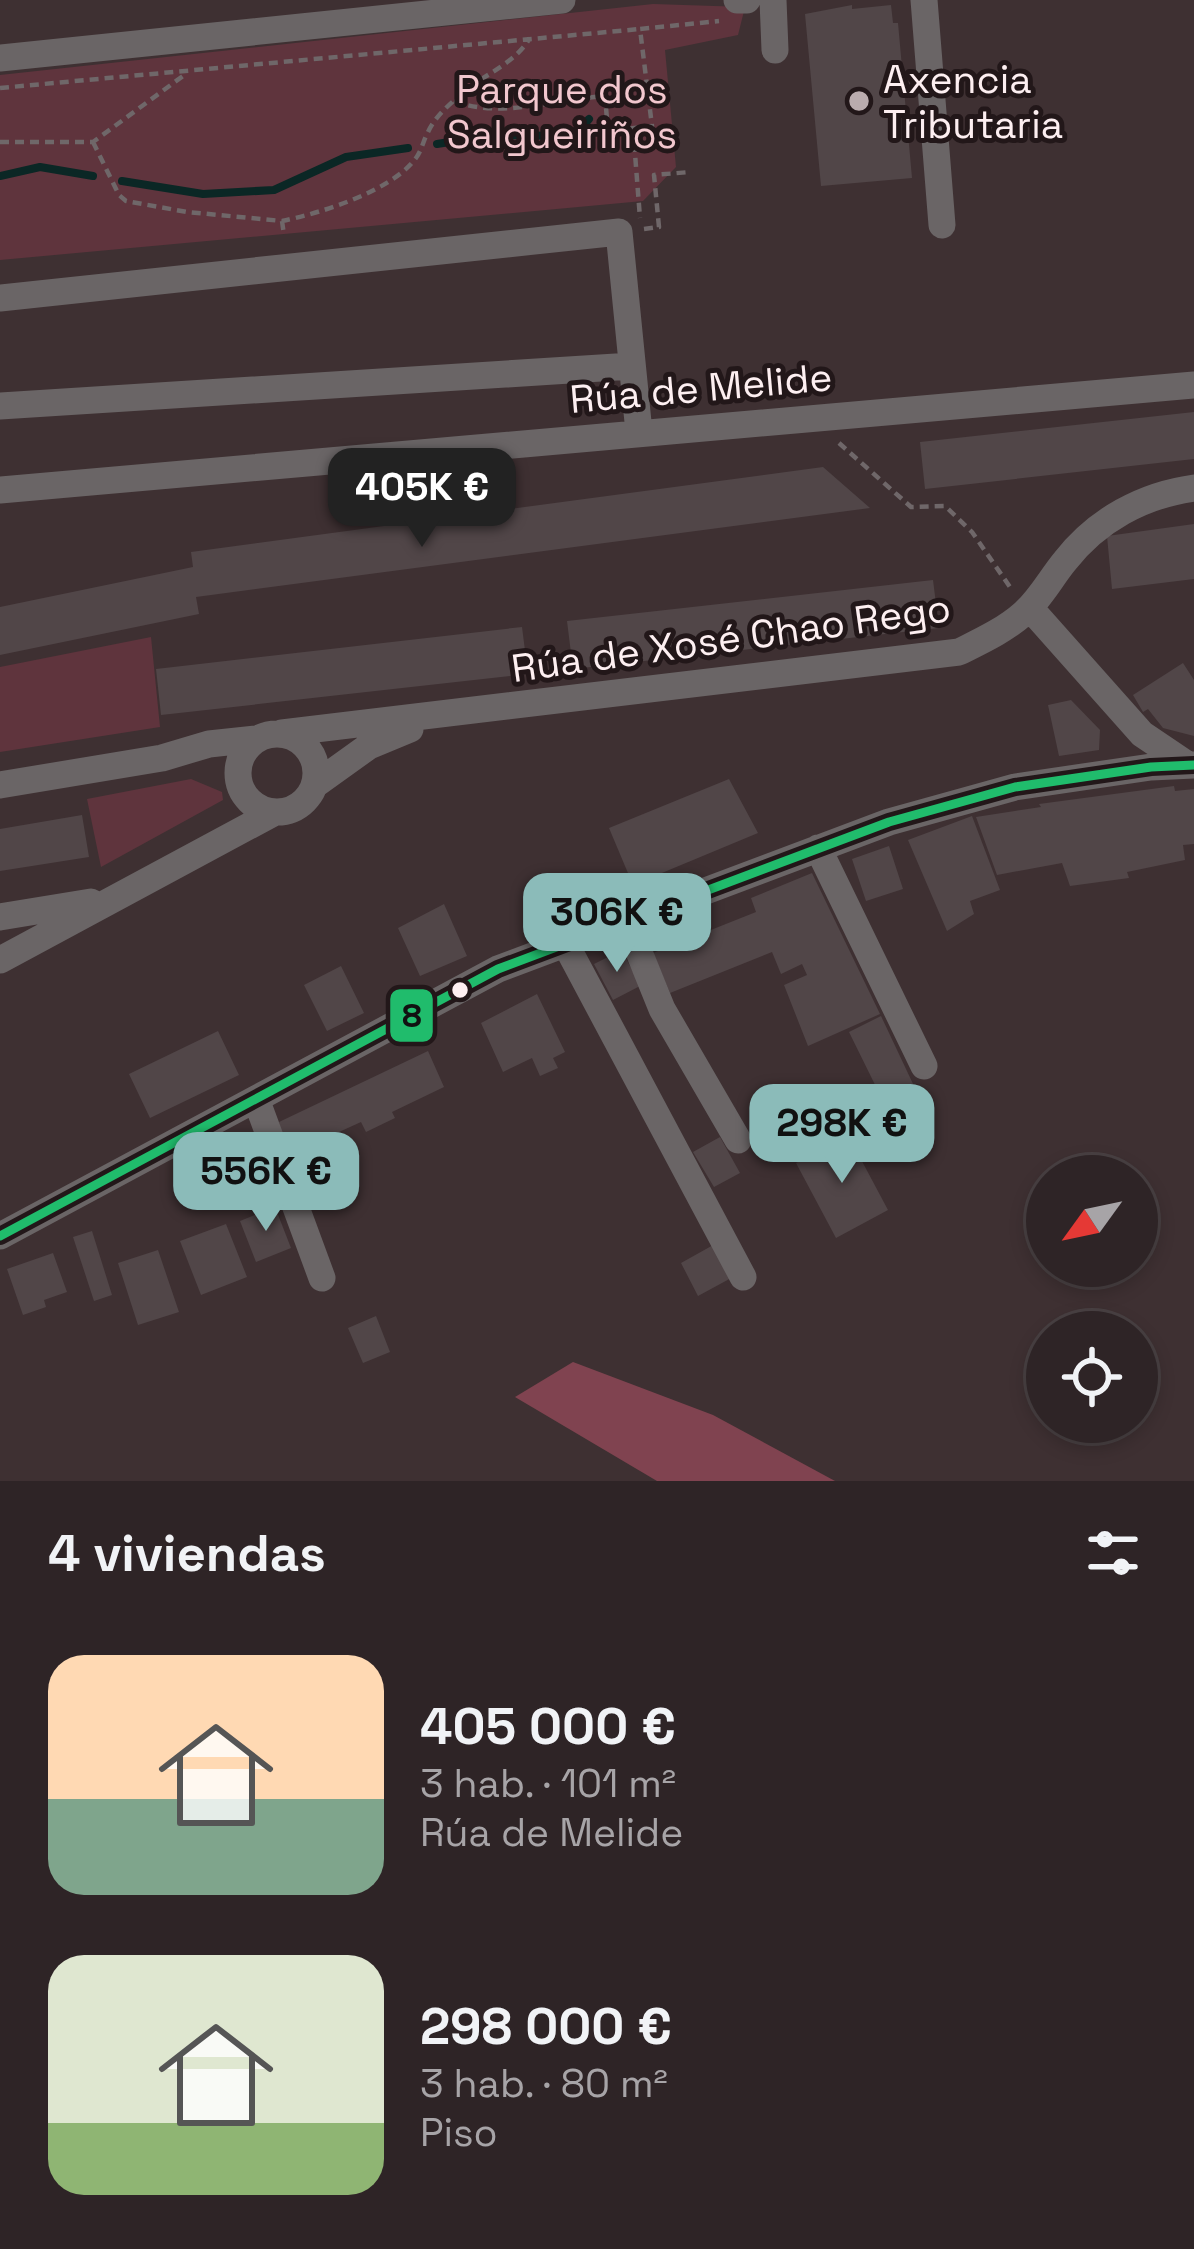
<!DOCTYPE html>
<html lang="es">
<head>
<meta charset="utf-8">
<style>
	:root { --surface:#2e2426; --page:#3a3032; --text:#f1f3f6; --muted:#a7a4a7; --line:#494143; --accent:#8bbbb9 }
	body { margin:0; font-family:"Space Grotesk",sans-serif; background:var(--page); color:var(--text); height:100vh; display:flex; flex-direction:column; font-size:45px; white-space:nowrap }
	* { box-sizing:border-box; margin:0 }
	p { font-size:39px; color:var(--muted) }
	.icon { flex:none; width:66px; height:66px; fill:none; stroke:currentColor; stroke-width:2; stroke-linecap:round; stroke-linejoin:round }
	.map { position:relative; height:1481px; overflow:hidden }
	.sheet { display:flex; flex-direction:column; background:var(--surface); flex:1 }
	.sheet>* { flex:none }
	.needle { width:78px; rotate:237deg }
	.controls { position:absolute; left:1026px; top:1155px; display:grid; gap:24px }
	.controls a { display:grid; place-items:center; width:132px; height:132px; border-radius:50%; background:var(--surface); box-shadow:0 6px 18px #0003,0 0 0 3px var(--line); font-size:60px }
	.price { position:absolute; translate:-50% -102px; padding:0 27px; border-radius:24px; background:var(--accent); color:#111; font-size:39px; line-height:78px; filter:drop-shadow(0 3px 6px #0008) }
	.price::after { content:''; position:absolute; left:50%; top:72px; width:36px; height:27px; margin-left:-18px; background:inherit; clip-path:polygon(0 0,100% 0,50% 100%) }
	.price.on { background:#222; color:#fff }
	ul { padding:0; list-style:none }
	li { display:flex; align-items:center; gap:36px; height:300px; padding:0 48px }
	li span { display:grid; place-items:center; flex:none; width:336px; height:240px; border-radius:36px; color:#555 }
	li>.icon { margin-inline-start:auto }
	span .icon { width:144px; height:144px; fill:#fffc; stroke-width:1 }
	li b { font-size:51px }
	h2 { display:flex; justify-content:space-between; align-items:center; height:144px; padding:0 48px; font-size:51px }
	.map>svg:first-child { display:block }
</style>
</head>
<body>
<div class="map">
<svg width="1194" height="1481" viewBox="0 0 1194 1481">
	<rect width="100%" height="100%" fill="#3e3032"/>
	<!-- green -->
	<path fill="#5f343d" d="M 653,4 L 745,7 L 738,35 L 665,50 L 676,167 L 643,201 L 0,260 L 0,75 Z
		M 151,637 L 160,727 L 0,752 L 0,667 Z
		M 191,779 L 222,792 L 223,800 L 101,867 L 87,799 Z"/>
	<!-- forest -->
	<path fill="#804350" d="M 573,1362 L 713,1415 L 835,1481 L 657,1481 L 515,1397 Z"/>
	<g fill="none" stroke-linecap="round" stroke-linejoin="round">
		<!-- stream -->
		<path stroke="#0b2725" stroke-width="8" d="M 437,144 L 494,135 L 574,136 L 589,119
			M 0,176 L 40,167 L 93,176
			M 122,181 L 203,194 L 274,190 L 346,157 L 408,148"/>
	</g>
	<!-- building -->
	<path fill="#514648" d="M 852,5 L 852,9 L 891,5 L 893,23 L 898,23 L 912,178 L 821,186 L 805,14 Z
		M 1194,412 L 1194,459 L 925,489 L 920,442 Z
		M 823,467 L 870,508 L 196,597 L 199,614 L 0,655 L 0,607 L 193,567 L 191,552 Z
		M 1194,524 L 1194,579 L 1112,589 L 1107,536 Z
		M 933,580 L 939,628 L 573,669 L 567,621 Z
		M 522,627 L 528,674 L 161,715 L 156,669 Z
		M 1183,663 L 1194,680 L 1194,736 L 1163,728 L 1148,709 L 1143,712 L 1133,695 Z
		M 1071,700 L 1100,730 L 1099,750 L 1059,756 L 1048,705 Z
		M 729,779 L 758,833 L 633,885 L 609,828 Z
		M 1174,786 L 1175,791 L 1194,789 L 1194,844 L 1183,845 L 1185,860 L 1127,872 L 1129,878 L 1070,886 L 1062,863 L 997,875 L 976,817 L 1041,807 L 1039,804 Z
		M 82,815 L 89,857 L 0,871 L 0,829 Z
		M 972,816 L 1000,890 L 970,901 L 974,914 L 947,931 L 908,840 Z
		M 889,846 L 903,889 L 866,901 L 852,859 Z
		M 812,873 L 880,1014 L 808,1046 L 784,985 L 807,975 L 802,964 L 781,974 L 772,952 L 670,993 L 653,953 L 756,912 L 751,898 Z
		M 444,904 L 467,956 L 420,976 L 398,928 Z
		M 622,950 L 640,986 L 613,1000 L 594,964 Z
		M 341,966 L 364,1013 L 327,1031 L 304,985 Z
		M 537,994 L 565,1052 L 553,1058 L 558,1068 L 540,1076 L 532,1058 L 503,1072 L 481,1023 Z
		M 881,1016 L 914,1086 L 883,1101 L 849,1032 Z
		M 218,1031 L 239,1075 L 150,1118 L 129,1074 Z
		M 428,1051 L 444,1087 L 392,1112 L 395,1118 L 366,1132 L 361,1122 L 339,1132 L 344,1144 L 312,1159 L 305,1146 L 286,1156 L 279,1122 Z
		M 848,1135 L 888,1210 L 836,1238 L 796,1163 Z
		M 720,1137 L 740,1173 L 714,1187 L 693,1152 Z
		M 275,1207 L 291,1248 L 256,1262 L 240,1221 Z
		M 226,1224 L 247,1277 L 201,1295 L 180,1241 Z
		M 92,1231 L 112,1295 L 94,1301 L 73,1237 Z
		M 715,1244 L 733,1277 L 698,1296 L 681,1263 Z
		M 158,1250 L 179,1312 L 138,1325 L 118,1263 Z
		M 53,1253 L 67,1292 L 44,1300 L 46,1307 L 23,1315 L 7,1269 Z
		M 376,1316 L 390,1352 L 363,1363 L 348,1328 Z"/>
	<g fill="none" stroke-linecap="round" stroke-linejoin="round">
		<!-- path -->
		<path stroke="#6f6769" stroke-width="4.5" stroke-dasharray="9 6" stroke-linecap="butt" d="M 0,88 L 640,29
			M 454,101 C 501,119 556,99 605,96 L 608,131 L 652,126 L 640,29 L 719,21
			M 633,128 L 640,218
			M 0,142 L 93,142 L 187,73
			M 93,142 L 119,195 L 126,201 L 187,212 L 282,221 C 321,213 392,191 416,158 C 422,150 423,141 428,132 C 436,115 451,103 465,91 C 487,73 515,63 530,38
			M 282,221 L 284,235
			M 644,229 L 659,227 L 654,175 L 690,172
			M 839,443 L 911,507 L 945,506 L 972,532 L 1010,587"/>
		<!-- minor -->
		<path stroke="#6a6566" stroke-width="27" d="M 737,0 L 747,0
			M 773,0 L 775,50
			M 924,0 L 942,225
			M 0,58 L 562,0
			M 0,298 L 619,232 L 639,432
			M 0,406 L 632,366
			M 0,490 L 1194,385
			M 1027,611 L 1038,617 L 1142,734 L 1188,765
			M 282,733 L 959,652 C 981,641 1005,630 1024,613 C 1040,599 1051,578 1065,561 C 1097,520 1143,495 1194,488
			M238 773a39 39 0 1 1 78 0a39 39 0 1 1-78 0Z
			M 316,784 L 369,746 L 410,729
			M 0,785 L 162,758 L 209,744 L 256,739
			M 818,848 L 924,1066
			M 0,917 L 91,902
			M 626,920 L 662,1009 L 738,1140
			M 565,943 L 743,1277
			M 0,960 L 275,812
			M 256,1099 L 322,1278
			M 0,1236 L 498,969 L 889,822 L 1015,787 L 1151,767 L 1194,765"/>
		<defs>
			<path id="bus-1" d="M 0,1236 L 498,969 L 889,822 L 1015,787 L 1151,767 L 1194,765"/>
		</defs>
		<!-- bus-1 casing -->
		<use href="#bus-1" stroke="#221719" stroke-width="18"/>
		<!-- bus-1 -->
		<use href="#bus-1" stroke="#20bc6c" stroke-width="9"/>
	</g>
	<!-- markers -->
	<circle fill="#baacae" stroke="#221719" stroke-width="4.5" cx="859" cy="101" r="12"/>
	<circle fill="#fdeff1" stroke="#221719" stroke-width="4.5" cx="460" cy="990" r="10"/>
	<g text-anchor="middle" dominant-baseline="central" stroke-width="10" stroke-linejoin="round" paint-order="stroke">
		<!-- poi labels -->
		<g font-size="39" fill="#fdeff1" stroke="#221719" text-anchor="start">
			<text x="883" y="79">Axencia<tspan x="883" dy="45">Tributaria</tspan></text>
		</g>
		<!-- park labels -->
		<g font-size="39" fill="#f2c7ce" stroke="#221719">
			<text x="562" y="89">Parque dos<tspan x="562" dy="45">Salgueiriños</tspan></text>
		</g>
		<!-- street labels -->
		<g font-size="39" fill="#fdeff1" stroke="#221719">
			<text transform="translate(701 388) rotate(-5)">Rúa de Melide</text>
			<text transform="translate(731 638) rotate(-8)">Rúa de Xosé Chao Rego</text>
		</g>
	</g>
	<rect stroke="#221719" stroke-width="4.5" x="388" y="987" width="47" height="57" rx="12" fill="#20bc6c"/>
	<g font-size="33" text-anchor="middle" font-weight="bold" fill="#111">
		<text x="412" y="1027">8</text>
	</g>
</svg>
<div class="controls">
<a><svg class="needle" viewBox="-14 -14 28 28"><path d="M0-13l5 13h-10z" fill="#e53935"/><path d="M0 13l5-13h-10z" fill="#a7a4a7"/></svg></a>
<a><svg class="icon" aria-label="locate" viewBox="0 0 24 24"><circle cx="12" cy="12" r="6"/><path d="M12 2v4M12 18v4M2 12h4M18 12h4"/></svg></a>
</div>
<b class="price on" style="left:422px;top:550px">405K €</b>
<b class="price" style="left:617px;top:975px">306K €</b>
<b class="price" style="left:842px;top:1186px">298K €</b>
<b class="price" style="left:266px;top:1234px">556K €</b>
</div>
<section class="sheet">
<h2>4 viviendas<svg class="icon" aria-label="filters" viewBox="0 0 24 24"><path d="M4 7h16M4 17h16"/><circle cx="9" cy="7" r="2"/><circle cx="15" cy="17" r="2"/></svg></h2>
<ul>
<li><span style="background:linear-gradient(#ffd9b3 60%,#7fa58c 0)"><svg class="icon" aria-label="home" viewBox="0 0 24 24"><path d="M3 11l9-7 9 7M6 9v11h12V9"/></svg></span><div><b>405 000 €</b><p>3 hab. · 101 m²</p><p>Rúa de Melide</p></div></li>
<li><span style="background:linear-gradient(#dfe7d0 70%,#8fb573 0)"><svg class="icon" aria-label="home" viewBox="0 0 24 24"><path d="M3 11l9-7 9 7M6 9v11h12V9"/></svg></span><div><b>298 000 €</b><p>3 hab. · 80 m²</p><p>Piso</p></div></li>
</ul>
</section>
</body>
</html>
